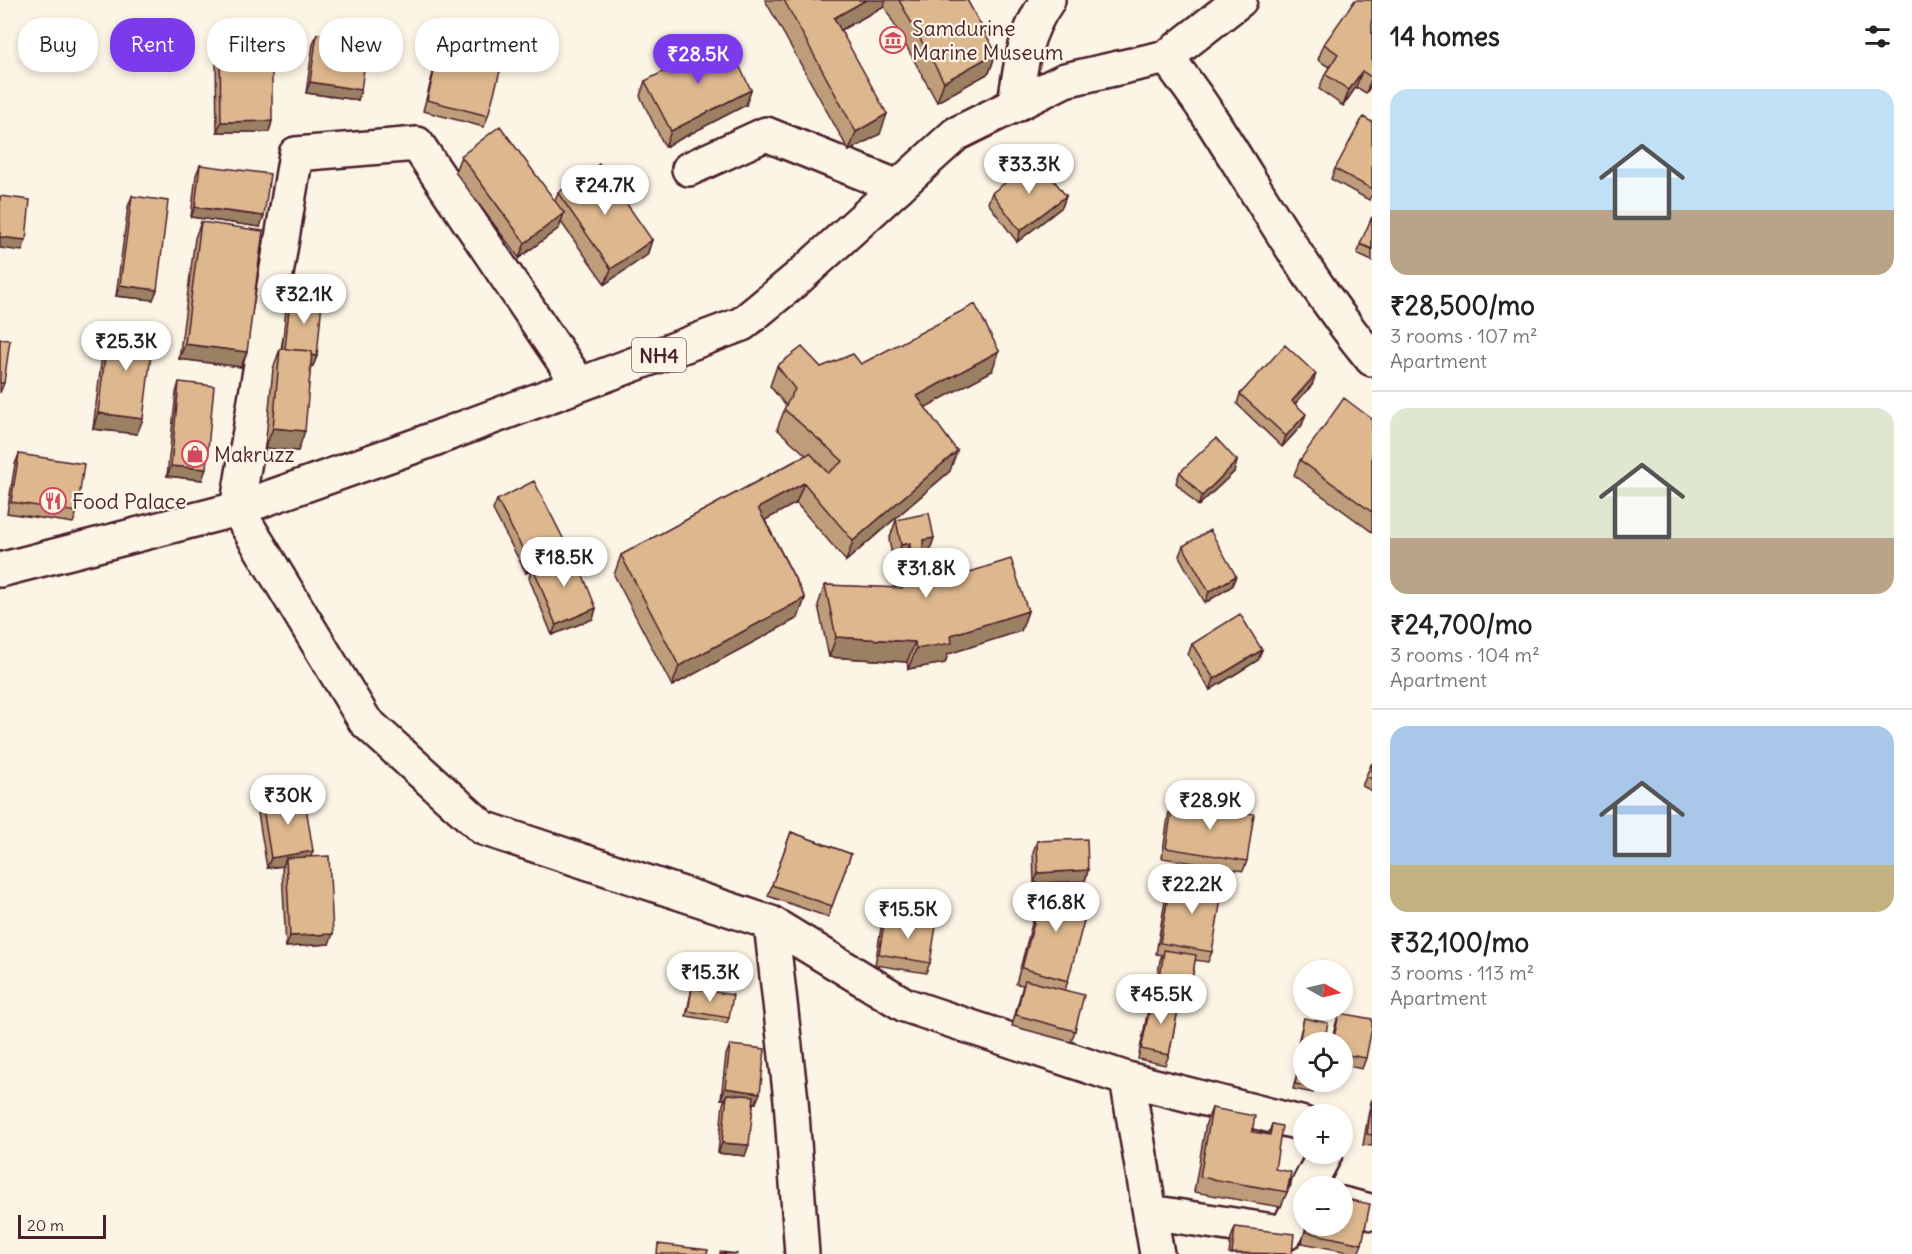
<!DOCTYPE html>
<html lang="en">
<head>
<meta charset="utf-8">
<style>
	:root { --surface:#fff; --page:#f2f2f2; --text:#222; --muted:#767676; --line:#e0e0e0; --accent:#7c3aed }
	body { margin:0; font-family:Delius,sans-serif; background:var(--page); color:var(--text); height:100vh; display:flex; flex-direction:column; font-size:22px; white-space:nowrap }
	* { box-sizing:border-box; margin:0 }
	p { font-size:20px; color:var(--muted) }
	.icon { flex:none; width:33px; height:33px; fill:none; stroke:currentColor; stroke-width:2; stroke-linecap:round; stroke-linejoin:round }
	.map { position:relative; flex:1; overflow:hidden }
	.details { display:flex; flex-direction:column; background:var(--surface); width:540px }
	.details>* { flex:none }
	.guide { position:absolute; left:18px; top:18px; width:570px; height:54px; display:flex; gap:12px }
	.needle { width:39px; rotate:98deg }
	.fabs { position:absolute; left:1293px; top:960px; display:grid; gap:12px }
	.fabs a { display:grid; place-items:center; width:60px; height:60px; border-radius:50%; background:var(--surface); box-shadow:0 3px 9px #0003; font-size:30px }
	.scale { position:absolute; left:18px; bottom:15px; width:88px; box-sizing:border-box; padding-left:6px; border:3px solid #4a1f2b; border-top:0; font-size:16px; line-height:21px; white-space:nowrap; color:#4a1f2b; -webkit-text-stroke:4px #fcf5e5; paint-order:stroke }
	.price { position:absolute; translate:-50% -51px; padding:0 14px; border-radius:21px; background:#fff; color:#222; font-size:20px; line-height:39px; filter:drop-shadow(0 2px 3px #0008) }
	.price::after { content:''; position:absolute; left:50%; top:36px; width:18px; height:14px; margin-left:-9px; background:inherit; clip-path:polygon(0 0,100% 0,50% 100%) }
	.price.active { background:var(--accent); color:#fff }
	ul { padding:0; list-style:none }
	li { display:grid; align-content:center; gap:12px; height:318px; padding:0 18px }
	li+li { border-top:2px solid var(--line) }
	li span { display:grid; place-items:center; height:186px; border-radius:18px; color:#555 }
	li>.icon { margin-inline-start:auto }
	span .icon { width:108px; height:108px; fill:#fffc; stroke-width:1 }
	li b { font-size:26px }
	h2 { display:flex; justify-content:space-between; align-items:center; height:72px; padding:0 18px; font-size:26px }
	.pill { padding:0 21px; border-radius:24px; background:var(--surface); box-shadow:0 3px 9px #0003; font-size:21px; line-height:54px }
	.pill.active { background:var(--accent); color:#fff }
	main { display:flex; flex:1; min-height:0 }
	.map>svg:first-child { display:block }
</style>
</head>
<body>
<main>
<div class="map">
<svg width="1372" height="1254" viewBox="0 0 1372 1254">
	<rect width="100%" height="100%" fill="#fcf5e5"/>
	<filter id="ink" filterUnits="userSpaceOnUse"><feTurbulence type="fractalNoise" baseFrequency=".0167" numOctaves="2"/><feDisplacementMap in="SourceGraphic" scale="12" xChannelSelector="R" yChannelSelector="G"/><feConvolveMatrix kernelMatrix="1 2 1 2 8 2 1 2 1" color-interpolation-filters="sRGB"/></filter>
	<g filter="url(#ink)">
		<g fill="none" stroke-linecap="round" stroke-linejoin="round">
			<defs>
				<path id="minor" d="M 1167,57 C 1181,76 1195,94 1207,113 C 1261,196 1309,283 1372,359
					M 1015,105 C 1020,66 1025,32 1048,0
					M 689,169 L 766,134 L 898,187
					M 579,384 L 417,144 L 296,154 L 237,509 L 365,721 L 483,828 L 771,923 L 905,1005 L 1127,1079 L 1157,1254
					M 771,923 L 791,1100 L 802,1254
					M 1127,1079 L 1304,1124
					M 1308,1186 L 1325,1154
					M 1342,1204 L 1370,1211 L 1372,1213
					M 1150,1212 L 1286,1233 L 1304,1197"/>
				<path id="highway" d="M 0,570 L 237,509 L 415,446 L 742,324 L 799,277 L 956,134 L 1065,80 L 1167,57 L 1240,0"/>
			</defs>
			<!-- minor casing -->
			<use href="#minor" stroke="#4a1f2b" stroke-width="38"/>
			<!-- highway casing -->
			<use href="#highway" stroke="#4a1f2b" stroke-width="38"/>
			<!-- minor -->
			<use href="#minor" stroke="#fcf5e5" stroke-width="33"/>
			<!-- highway -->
			<use href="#highway" stroke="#fcf5e5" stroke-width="33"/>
		</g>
		<!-- wall -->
		<path fill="#be9d7a" stroke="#4a1f2b" stroke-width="1.5" d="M 765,0 L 967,0 L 996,53 L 989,73 L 937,102 L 884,6 L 841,30 L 880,134 L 849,151 Z
			M 1372,0 L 1372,84 L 1366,93 L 1356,87 L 1343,106 L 1319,89 L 1325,74 L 1329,67 L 1318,60 L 1324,44 Z
			M 317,34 L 358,100 L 306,93 L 313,44 Z
			M 442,40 L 488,116 L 484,127 L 423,111 L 439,50 Z
			M 220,51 L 272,121 L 269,132 L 217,132 L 216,62 Z
			M 645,81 L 746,105 L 665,147 L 640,96 Z
			M 1372,122 L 1372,194 L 1369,200 L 1331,179 L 1335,169 Z
			M 461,156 L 555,201 L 558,193 L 652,240 L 647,255 L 605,284 L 561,222 L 559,228 L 519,258 L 455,172 Z
			M 200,165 L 260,227 L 191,217 L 196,175 Z
			M 992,193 L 1066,196 L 1062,207 L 1017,242 L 988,203 Z
			M 132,196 L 153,300 L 116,296 L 128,207 Z
			M 1372,217 L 1372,261 L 1357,254 Z
			M 201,222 L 247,352 L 241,367 L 179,359 L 195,238 Z
			M 290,298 L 317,356 L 313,366 L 311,366 L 298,451 L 265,448 L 273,369 L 280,349 L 282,349 L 286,309 Z
			M 109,324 L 137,434 L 93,429 L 104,339 Z
			M 0,339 L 4,383 L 0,393 Z
			M 861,364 L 992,371 L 925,407 L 950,471 L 846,561 L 796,503 L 765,520 L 805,598 L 798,618 L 672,686 L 614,575 L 621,555 L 806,455 L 777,429 L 786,406 L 770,386 L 777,366 L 821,367 Z
			M 179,382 L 202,480 L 167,476 L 176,393 Z
			M 1312,385 L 1295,404 L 1302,425 L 1282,447 L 1237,404 L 1240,394 Z
			M 1372,419 L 1372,532 L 1294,475 L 1300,460 Z
			M 19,454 L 77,512 L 73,523 L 7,513 L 15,464 Z
			M 1237,461 L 1234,472 L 1198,506 L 1176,483 L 1180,472 Z
			M 497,500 L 562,554 L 596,608 L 593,619 L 552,635 L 529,578 L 531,571 L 526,573 L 493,510 Z
			M 896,520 L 934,538 L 927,558 L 923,558 L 923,565 L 938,582 L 1028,611 L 1021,631 L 948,654 L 945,663 L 908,669 L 907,662 L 829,657 L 818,605 L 825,585 L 893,588 L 899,572 L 903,571 L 903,563 L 894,565 L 889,540 Z
			M 1183,546 L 1232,586 L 1205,603 L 1179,556 Z
			M 1192,644 L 1258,660 L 1210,690 L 1188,655 Z
			M 1372,763 L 1372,791 L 1362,786 Z
			M 1173,801 L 1247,861 L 1243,871 L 1162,858 L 1169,811 Z
			M 262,802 L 313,851 L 310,857 L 329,944 L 286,947 L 282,869 L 283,866 L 267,868 L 258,813 Z
			M 791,832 L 851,854 L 828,917 L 768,896 Z
			M 1037,841 L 1088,870 L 1085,881 L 1034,883 L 1033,852 Z
			M 1171,879 L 1212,952 L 1208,962 L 1195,960 L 1190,991 L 1186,1001 L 1180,1000 L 1169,1055 L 1165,1065 L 1138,1059 L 1149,1005 L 1153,994 L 1155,995 L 1160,960 L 1162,955 L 1156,954 L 1167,889 Z
			M 1044,885 L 1068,981 L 1065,990 L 1075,1031 L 1071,1042 L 1012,1026 L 1023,985 L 1016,984 L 1038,901 Z
			M 885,918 L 930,963 L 926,973 L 875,965 L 881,928 Z
			M 692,988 L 729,1018 L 727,1023 L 686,1016 Z
			M 1339,1013 L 1366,1058 L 1362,1069 L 1342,1065 L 1342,1042 L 1331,1042 L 1336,1023 Z
			M 1304,1018 L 1304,1082 L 1315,1088 L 1313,1093 L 1293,1089 L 1302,1053 L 1296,1052 Z
			M 730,1045 L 756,1103 L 753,1103 L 745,1156 L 718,1153 L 723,1104 L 725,1099 L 721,1099 L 726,1055 Z
			M 1372,1099 L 1372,1146 L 1363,1145 L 1370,1105 Z
			M 1212,1108 L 1252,1132 L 1268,1135 L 1272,1124 L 1275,1169 L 1287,1192 L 1281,1207 L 1194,1192 L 1206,1123 Z
			M 1306,1226 L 1342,1226 L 1362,1244 L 1358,1254 L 1302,1243 Z
			M 1235,1227 L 1292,1254 L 1229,1254 L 1231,1238 Z"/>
		<!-- shaded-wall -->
		<path fill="#9b8063" stroke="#4a1f2b" stroke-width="1.5" d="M 866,0 L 886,0 L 884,6 L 827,38 L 834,18 Z
			M 996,53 L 989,73 L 937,102 L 944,82 Z
			M 1362,71 L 1356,87 L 1343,106 L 1349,90 Z
			M 1372,77 L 1372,84 L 1366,93 Z
			M 310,82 L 361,90 L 358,100 L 306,93 Z
			M 751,90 L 746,105 L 665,147 L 671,131 Z
			M 887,114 L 880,134 L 849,151 L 856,132 Z
			M 272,121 L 269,132 L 217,132 L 221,122 Z
			M 1066,196 L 1062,207 L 1017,242 L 1020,231 Z
			M 195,207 L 264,216 L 260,227 L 191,217 Z
			M 564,213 L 559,228 L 519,258 L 525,243 Z
			M 0,237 L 26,240 L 22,251 L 0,248 Z
			M 652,240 L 647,255 L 605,284 L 611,269 Z
			M 120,285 L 157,290 L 153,300 L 116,296 Z
			M 185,344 L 247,352 L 241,367 L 179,359 Z
			M 999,351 L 992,371 L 910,416 L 917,396 Z
			M 285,352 L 317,356 L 313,366 L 281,363 Z
			M 1316,374 L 1312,385 L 1288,411 L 1292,401 Z
			M 98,413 L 143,419 L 137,434 L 93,429 Z
			M 1306,414 L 1302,425 L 1282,447 L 1286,436 Z
			M 273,428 L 305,431 L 298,451 L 265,448 Z
			M 957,451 L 950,471 L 846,561 L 853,541 Z
			M 1237,461 L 1234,472 L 1198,506 L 1202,496 Z
			M 171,466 L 206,469 L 202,480 L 167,476 Z
			M 804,483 L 796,503 L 751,528 L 758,508 Z
			M 934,538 L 927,558 L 916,560 L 923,540 Z
			M 910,543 L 903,563 L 894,565 L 901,545 Z
			M 566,544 L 562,554 L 533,567 L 531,571 L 526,573 L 530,563 Z
			M 1236,576 L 1232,586 L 1205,603 L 1209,592 Z
			M 805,598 L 798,618 L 672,686 L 679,666 Z
			M 596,608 L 593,619 L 552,635 L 556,625 Z
			M 1028,611 L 1021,631 L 948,654 L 945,663 L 908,669 L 916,649 L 951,635 Z
			M 836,637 L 915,642 L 907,662 L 829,657 Z
			M 1262,650 L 1258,660 L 1210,690 L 1214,679 Z
			M 313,851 L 309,862 L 286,858 L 283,866 L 267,868 L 271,858 Z
			M 1088,870 L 1085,881 L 1034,883 L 1038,873 Z
			M 333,934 L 329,944 L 286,947 L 290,936 Z
			M 725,1088 L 760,1093 L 756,1103 L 726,1100 L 727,1094 L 725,1099 L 721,1099 Z
			M 722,1143 L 749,1145 L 745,1156 L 718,1153 Z"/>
		<!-- building -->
		<path fill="#ddb78e" stroke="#4a1f2b" stroke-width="1.5" d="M 784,0 L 866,0 L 834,18 L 887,114 L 856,132 Z
			M 899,0 L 967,0 L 996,53 L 944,82 Z
			M 1355,0 L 1372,0 L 1372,77 L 1371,77 L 1362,71 L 1349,90 L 1325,74 L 1338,54 L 1324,44 Z
			M 317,34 L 368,41 L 361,90 L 310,82 Z
			M 726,39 L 751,90 L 671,131 L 645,81 Z
			M 442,40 L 504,56 L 488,116 L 427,100 Z
			M 220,51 L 272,51 L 272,121 L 221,122 Z
			M 1363,117 L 1372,122 L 1372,189 L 1335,169 Z
			M 500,126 L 564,213 L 525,243 L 461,156 Z
			M 1037,158 L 1066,196 L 1020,231 L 992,193 Z
			M 599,164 L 652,240 L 611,269 L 558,193 Z
			M 200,165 L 270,174 L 264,216 L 195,207 Z
			M 0,196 L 30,200 L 26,240 L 0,237 Z
			M 132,196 L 168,201 L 157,290 L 120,285 Z
			M 1372,217 L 1372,249 L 1360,244 Z
			M 201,222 L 263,231 L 247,352 L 185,344 Z
			M 290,298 L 322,301 L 317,356 L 312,355 L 312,351 L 285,349 Z
			M 975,304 L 999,351 L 917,396 L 957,451 L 853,541 L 804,483 L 758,508 L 805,598 L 679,666 L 621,555 L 810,453 L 828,473 L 843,461 L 784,409 L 795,389 L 777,366 L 802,347 L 821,367 L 853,354 L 861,364 Z
			M 109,324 L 154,330 L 143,419 L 98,413 Z
			M 0,339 L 10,340 L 4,383 L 0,383 Z
			M 1285,345 L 1316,374 L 1292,401 L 1306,414 L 1286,436 L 1240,394 Z
			M 280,349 L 312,351 L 305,431 L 273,428 Z
			M 179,382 L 214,386 L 206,469 L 171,466 Z
			M 1344,398 L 1372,419 L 1372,512 L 1300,460 Z
			M 1216,438 L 1237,461 L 1202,496 L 1180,472 Z
			M 19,454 L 84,464 L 77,512 L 11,502 Z
			M 534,481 L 566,544 L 530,563 L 497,500 Z
			M 929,513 L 934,538 L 923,540 L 923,565 L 933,563 L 938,582 L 1011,559 L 1028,611 L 951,635 L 952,643 L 916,649 L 915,642 L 836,637 L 825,585 L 903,588 L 899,572 L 910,569 L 910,543 L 901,545 L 896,520 Z
			M 1210,530 L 1236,576 L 1209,592 L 1183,546 Z
			M 573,550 L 596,608 L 556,625 L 533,567 Z
			M 1240,614 L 1262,650 L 1214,679 L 1192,644 Z
			M 1372,763 L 1372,779 L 1366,776 Z
			M 304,795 L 313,851 L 271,858 L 262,802 Z
			M 1173,801 L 1254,814 L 1247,861 L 1166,848 Z
			M 791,832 L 851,854 L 832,906 L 772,885 Z
			M 1087,839 L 1088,870 L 1038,873 L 1037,841 Z
			M 329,856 L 333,934 L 290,936 L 286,858 Z
			M 1171,879 L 1223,887 L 1212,952 L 1160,943 Z
			M 1044,885 L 1090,898 L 1068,981 L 1022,968 Z
			M 885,918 L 936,926 L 930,963 L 879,954 Z
			M 1164,950 L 1196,955 L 1190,991 L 1159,986 Z
			M 1025,980 L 1084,995 L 1075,1031 L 1016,1015 Z
			M 692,988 L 733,995 L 729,1018 L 688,1011 Z
			M 1153,994 L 1180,1000 L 1169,1055 L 1141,1049 Z
			M 1339,1013 L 1372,1019 L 1372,1028 L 1366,1058 L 1342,1054 L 1342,1042 L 1333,1042 Z
			M 1304,1018 L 1328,1023 L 1324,1042 L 1304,1042 L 1304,1048 L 1298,1047 Z
			M 730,1045 L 765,1049 L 760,1093 L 725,1088 Z
			M 1302,1052 L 1304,1052 L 1304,1082 L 1316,1082 L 1315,1088 L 1295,1084 Z
			M 727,1094 L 754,1096 L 749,1145 L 722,1143 Z
			M 1372,1104 L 1372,1135 L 1367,1134 Z
			M 1212,1108 L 1255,1116 L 1252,1132 L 1270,1135 L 1272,1124 L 1282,1126 L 1275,1169 L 1291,1172 L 1287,1192 L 1200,1177 Z
			M 1342,1198 L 1370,1204 L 1362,1244 L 1306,1232 L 1307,1226 L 1342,1226 Z
			M 1235,1227 L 1294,1234 L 1292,1254 L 1232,1253 Z
			M 658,1244 L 708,1250 L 707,1254 L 657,1254 Z
			M 720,1252 L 738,1254 L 720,1254 Z"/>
	</g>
	<!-- icons -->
	<defs>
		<symbol id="museum-ring" viewBox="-11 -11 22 22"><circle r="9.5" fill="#fcf5e5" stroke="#d1495b" stroke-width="1.5"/><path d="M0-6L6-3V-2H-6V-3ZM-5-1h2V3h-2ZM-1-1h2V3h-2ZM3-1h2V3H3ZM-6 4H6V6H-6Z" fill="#d1495b"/></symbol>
		<symbol id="shop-ring" viewBox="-11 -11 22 22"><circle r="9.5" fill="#fcf5e5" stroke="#d1495b" stroke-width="1.5"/><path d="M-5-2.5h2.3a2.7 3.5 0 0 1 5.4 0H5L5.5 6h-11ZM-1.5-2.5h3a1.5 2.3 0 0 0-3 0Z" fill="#d1495b"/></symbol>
		<symbol id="restaurant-ring" viewBox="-11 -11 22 22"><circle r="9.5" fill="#fcf5e5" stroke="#d1495b" stroke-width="1.5"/><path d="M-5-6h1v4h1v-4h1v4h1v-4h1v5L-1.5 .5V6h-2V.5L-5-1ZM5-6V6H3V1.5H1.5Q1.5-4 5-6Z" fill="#d1495b"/></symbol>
	</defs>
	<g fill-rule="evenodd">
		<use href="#museum-ring" x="878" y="25" width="30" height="30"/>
		<use href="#shop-ring" x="180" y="439" width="30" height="30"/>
		<use href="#restaurant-ring" x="38" y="486" width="30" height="30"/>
	</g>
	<g text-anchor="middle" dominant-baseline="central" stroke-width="4.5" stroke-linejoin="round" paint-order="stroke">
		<!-- shield labels -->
		<rect fill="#fcf5e5" stroke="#7f5f63" stroke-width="1.5" x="632" y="338" width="54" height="34" rx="4.5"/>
		<g font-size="20" font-weight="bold" fill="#4a1f2b">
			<text x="659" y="355">NH4</text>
		</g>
		<!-- poi labels -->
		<g font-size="21" fill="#4a1f2b" stroke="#fcf5e5" text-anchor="start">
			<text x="912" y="28">Samdurine<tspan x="912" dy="24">Marine Museum</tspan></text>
			<text x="214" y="454">Makruzz</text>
			<text x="72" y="501">Food Palace</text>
		</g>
	</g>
</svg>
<div class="fabs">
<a><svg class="needle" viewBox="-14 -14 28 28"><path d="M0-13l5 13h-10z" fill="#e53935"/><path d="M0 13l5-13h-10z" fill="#767676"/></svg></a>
<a><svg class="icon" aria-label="locate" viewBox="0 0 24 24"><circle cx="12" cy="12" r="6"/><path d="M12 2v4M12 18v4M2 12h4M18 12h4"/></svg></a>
<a>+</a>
<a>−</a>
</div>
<div class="scale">20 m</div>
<b class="price active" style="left:698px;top:85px">₹28.5K</b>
<b class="price" style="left:1029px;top:195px">₹33.3K</b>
<b class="price" style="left:605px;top:216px">₹24.7K</b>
<b class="price" style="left:304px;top:325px">₹32.1K</b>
<b class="price" style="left:126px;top:372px">₹25.3K</b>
<b class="price" style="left:564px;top:588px">₹18.5K</b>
<b class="price" style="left:926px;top:599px">₹31.8K</b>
<b class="price" style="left:288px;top:826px">₹30K</b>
<b class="price" style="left:1210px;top:831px">₹28.9K</b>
<b class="price" style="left:1192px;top:915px">₹22.2K</b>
<b class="price" style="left:1056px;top:933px">₹16.8K</b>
<b class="price" style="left:908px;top:940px">₹15.5K</b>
<b class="price" style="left:710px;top:1003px">₹15.3K</b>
<b class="price" style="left:1161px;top:1025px">₹45.5K</b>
<div class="guide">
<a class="pill">Buy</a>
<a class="pill active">Rent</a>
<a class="pill">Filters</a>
<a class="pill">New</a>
<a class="pill">Apartment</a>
</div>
</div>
<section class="details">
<h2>14 homes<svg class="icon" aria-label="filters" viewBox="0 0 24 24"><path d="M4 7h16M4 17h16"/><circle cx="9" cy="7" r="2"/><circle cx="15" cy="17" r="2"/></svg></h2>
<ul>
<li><span style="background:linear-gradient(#bfe0f5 65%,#b9a48a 0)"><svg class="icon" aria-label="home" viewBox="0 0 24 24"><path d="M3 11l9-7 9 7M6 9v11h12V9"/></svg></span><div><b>₹28,500/mo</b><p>3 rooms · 107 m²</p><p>Apartment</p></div></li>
<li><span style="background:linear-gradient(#dfe7d0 70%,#b9a48a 0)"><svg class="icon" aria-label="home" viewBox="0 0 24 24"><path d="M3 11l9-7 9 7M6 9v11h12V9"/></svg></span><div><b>₹24,700/mo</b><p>3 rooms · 104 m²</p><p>Apartment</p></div></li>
<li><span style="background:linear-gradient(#a9c7e8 75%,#c2b280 0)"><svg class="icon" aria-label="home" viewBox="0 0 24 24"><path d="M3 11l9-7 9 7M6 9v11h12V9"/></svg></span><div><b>₹32,100/mo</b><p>3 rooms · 113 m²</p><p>Apartment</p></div></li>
</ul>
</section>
</main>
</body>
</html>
